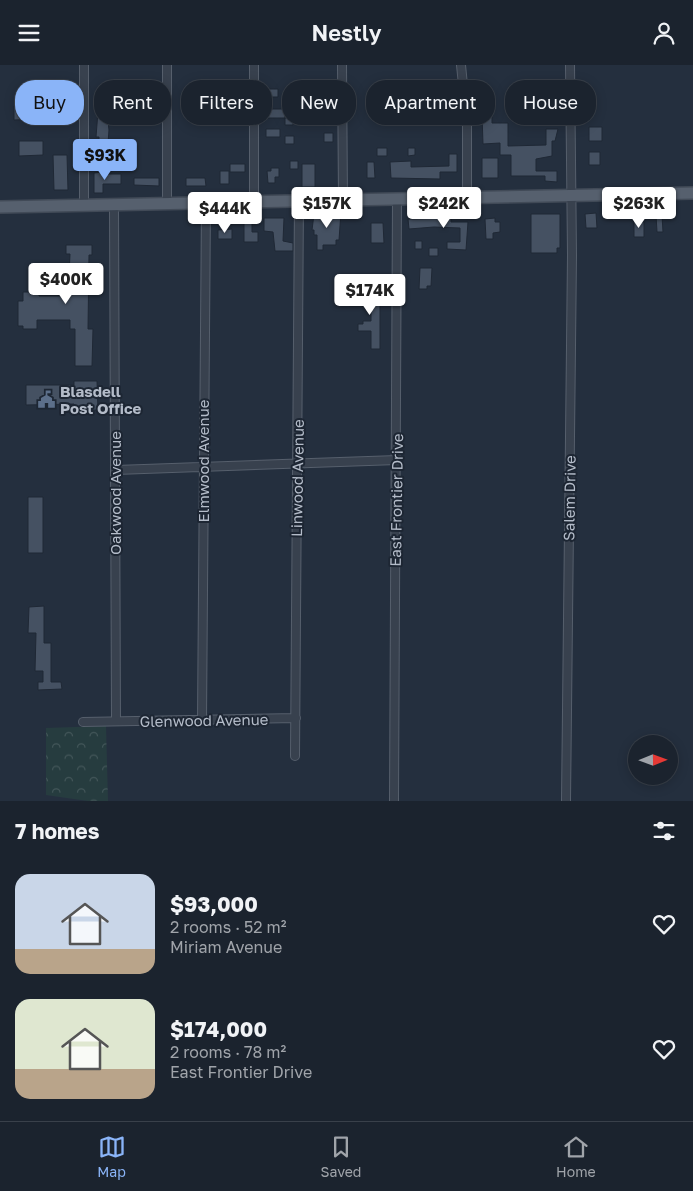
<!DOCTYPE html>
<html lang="en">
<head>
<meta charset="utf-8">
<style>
	:root { --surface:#1b232e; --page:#282f3a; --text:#f1f3f6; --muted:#a0a4aa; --line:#39404a; --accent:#8ab4f8 }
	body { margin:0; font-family:"Golos Text",sans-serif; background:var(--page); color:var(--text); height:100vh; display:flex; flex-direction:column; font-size:19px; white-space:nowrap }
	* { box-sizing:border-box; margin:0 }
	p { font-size:16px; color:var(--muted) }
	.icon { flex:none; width:28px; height:28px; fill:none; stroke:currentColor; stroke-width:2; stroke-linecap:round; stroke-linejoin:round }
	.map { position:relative; height:736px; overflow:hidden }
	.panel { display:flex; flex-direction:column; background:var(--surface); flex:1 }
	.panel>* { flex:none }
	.hud { position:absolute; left:15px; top:15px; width:664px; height:45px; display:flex; gap:10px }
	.needle { width:32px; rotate:89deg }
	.fabs { position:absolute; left:628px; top:670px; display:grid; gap:10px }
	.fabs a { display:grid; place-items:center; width:50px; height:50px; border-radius:50%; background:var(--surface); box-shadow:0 2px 12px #0003,0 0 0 1px var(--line); font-size:25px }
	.price { position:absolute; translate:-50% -42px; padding:0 11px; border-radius:5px; background:#fff; color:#222; font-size:16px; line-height:32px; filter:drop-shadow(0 1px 2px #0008) }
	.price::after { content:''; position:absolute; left:50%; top:30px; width:15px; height:11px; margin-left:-8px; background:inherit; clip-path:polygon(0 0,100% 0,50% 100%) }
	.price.selected { background:var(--accent); color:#111 }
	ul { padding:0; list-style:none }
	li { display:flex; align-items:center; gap:15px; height:125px; padding:0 15px }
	li span { display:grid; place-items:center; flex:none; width:140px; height:100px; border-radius:15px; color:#555 }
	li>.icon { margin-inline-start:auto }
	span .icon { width:60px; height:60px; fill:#fffc; stroke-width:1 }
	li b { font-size:21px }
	h2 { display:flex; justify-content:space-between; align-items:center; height:60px; padding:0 15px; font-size:21px }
	.chip { padding:0 18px; border-radius:20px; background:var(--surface); box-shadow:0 2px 12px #0003,0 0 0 1px var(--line); font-size:18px; line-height:45px }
	.chip.selected { background:var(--accent); color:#111 }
	header { display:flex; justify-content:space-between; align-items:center; height:65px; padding:0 15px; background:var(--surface); font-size:22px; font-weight:600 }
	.menu { display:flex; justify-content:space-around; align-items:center; height:70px; border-top:1px solid var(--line); background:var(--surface); font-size:14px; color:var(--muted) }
	.menu a { display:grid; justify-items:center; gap:2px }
	.menu .selected { color:var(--accent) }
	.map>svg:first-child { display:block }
</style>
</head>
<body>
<header><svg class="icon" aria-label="menu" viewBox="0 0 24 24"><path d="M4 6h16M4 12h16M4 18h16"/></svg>Nestly<svg class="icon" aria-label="person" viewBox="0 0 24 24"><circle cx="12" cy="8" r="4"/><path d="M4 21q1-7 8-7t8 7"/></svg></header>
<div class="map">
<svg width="693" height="736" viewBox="0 0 693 736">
	<defs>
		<pattern id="park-crowns" width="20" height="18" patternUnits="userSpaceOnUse" patternTransform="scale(1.25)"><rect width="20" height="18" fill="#263c3f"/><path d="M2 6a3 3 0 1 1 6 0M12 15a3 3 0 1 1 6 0" fill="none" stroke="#435659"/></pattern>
	</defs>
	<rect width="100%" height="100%" fill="#242f3e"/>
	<!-- park -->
	<path fill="url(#park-crowns)" d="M 106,661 L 108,736 L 88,736 L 46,730 L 46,663 Z"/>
	<!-- building -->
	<path fill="#455162" stroke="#1f2835" d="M 265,24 L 278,24 L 278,32 L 265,32 Z
		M 99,33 L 107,33 L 108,40 L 123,40 L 123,47 L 107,47 L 109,65 L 107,92 L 98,92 L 99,72 L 96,72 Z
		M 69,35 L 76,35 L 77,54 L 69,54 Z
		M 14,41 L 40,41 L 41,54 L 14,55 Z
		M 267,44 L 285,44 L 285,53 L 267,53 Z
		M 321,45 L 332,45 L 332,53 L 321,53 Z
		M 482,50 L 492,50 L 492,58 L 508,58 L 508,81 L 546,80 L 546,64 L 558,64 L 555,76 L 552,76 L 552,91 L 536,94 L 536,106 L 557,106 L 557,117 L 545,116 L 545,111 L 511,111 L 511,90 L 500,90 L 500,78 L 483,79 Z
		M 285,53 L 293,53 L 293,60 L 285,60 Z
		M 589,62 L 602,62 L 602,76 L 589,76 Z
		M 266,64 L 280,64 L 280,72 L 266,72 Z
		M 324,68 L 333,68 L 333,77 L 324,77 Z
		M 285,71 L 294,71 L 294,79 L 285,79 Z
		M 19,76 L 43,76 L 43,90 L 19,91 Z
		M 377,83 L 387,83 L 387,91 L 377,91 Z
		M 408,83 L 415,83 L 415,90 L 408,91 Z
		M 589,87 L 600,87 L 600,100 L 589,100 Z
		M 113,89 L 120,89 L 120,97 L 113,97 Z
		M 449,89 L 457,89 L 457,107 L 440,107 L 440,114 L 391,113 L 390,97 L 411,96 L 411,102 L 449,101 Z
		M 53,90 L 67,90 L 68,125 L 54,125 Z
		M 482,93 L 498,93 L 498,113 L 482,113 Z
		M 290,96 L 298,96 L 298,104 L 290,104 Z
		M 367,97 L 374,97 L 375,113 L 367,113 Z
		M 230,99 L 245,99 L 245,107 L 230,107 Z
		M 302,99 L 315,99 L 315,122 L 302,122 Z
		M 271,103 L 279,103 L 279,112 L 275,112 L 275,118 L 268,118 L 267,106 L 271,106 Z
		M 220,106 L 229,106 L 229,119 L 220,119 Z
		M 103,107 L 103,109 L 121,109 L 121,119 L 103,119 L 103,128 L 94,128 L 94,108 Z
		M 134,113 L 159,113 L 159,121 L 134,120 Z
		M 186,113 L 205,113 L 206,121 L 186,121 Z
		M 329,147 L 341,147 L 339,175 L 336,175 L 336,180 L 323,180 L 323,185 L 317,185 L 317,170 L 314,170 L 314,165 L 312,165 L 314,149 L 329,149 Z
		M 596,148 L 597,163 L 586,163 L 585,149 Z
		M 531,149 L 560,149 L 560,183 L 557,183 L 557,188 L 531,188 Z
		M 656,150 L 662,150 L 663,167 L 657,167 Z
		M 264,153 L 284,153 L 283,176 L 293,178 L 293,186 L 275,186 L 273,167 L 264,166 Z
		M 451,153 L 451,157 L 468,157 L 466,185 L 447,184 L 447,177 L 460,177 L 460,163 L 434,162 L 409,164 L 408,154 Z
		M 495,153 L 495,157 L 500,157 L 500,167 L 493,168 L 493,174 L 486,174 L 485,154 Z
		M 244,156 L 252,156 L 252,167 L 258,167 L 258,177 L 244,177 Z
		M 634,156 L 644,157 L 644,172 L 634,172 Z
		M 371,158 L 383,158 L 384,178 L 371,178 Z
		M 232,164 L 232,174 L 218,174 L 218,165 Z
		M 415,176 L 422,176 L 422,184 L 415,184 Z
		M 66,180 L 92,180 L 92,190 L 89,190 L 88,264 L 93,264 L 92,301 L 75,301 L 75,264 L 70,264 L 70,255 L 37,255 L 37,264 L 23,264 L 23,261 L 18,261 L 18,236 L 23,236 L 23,227 L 39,227 L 39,231 L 68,231 L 70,189 L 66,189 Z
		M 429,183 L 438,183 L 438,191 L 429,191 Z
		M 420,203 L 432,203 L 431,221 L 427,221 L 427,224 L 419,224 Z
		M 376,223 L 376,229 L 380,229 L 380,284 L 371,284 L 371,266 L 358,266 L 358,259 L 363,259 L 363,256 L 371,256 L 371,241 L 349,241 L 349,233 L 366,233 L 366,224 Z
		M 74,316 L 97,316 L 98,345 L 74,345 L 74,339 L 26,340 L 26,320 L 74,320 Z
		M 28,432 L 43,432 L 43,488 L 28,488 Z
		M 44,541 L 44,578 L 51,578 L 51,617 L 61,617 L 62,624 L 38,625 L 38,617 L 43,617 L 43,606 L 35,606 L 36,568 L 28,568 L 29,542 Z"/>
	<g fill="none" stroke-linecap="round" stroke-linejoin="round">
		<defs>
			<path id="street" d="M 167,0 L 167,139
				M 342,0 L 343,135
				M 461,0 L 467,60 L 467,133
				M 254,137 L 254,0
				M 84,140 L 84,0
				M 114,140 L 116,656
				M 116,405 L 397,395
				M 202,655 L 206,138
				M 83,657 L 296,653
				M 295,691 L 299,136
				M 394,736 L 397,134
				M 566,736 L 572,190 L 570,0"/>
			<path id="primary" d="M 0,142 L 693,128"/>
		</defs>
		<!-- street casing -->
		<use href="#street" stroke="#565f6c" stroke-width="10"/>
		<!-- primary casing -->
		<use href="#primary" stroke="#414a57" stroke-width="14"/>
		<!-- street -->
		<use href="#street" stroke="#38414e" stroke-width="8"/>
		<!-- primary -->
		<use href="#primary" stroke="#56606e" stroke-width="11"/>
	</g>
	<!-- icons -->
	<defs>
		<symbol id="civic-bare" viewBox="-9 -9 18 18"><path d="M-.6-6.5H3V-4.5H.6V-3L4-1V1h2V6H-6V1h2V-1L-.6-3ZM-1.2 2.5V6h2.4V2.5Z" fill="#5c6f8a" stroke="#1d2633" stroke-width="2.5" paint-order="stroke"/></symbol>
	</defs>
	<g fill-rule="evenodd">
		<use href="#civic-bare" x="34" y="322" width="25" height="25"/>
	</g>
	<g text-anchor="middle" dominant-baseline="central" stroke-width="4" stroke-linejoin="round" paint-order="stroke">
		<!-- poi labels -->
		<g font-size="15" font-weight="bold" fill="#b4bcc9" stroke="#1d2633" text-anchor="start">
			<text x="60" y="326">Blasdell<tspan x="60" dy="17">Post Office</tspan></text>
		</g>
		<!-- street labels -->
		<g font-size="15" fill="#b4bcc9" stroke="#1d2633">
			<text transform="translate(203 396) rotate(-90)">Elmwood Avenue</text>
			<text transform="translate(297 413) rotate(-89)">Linwood Avenue</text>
			<text transform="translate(115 428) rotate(-90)">Oakwood Avenue</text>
			<text transform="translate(569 433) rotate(-89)">Salem Drive</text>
			<text transform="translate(396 435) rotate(-89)">East Frontier Drive</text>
			<text transform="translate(204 655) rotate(-1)">Glenwood Avenue</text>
		</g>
	</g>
</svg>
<div class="fabs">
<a><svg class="needle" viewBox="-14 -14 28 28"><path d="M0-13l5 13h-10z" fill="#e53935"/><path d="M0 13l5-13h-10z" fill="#a0a4aa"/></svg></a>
</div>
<b class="price selected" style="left:105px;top:116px">$93K</b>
<b class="price" style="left:327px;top:164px">$157K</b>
<b class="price" style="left:444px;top:164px">$242K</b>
<b class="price" style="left:639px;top:164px">$263K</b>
<b class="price" style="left:225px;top:169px">$444K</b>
<b class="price" style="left:66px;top:240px">$400K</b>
<b class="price" style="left:370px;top:251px">$174K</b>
<div class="hud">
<a class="chip selected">Buy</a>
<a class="chip">Rent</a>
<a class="chip">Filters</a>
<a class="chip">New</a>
<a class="chip">Apartment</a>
<a class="chip">House</a>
</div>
</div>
<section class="panel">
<h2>7 homes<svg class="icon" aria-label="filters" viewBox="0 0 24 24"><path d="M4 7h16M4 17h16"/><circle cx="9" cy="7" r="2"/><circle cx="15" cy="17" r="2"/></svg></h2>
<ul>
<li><span style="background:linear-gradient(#c9d6e8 75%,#b9a48a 0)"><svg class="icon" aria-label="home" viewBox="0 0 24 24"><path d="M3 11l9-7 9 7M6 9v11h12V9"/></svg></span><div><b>$93,000</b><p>2 rooms · 52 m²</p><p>Miriam Avenue</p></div><svg class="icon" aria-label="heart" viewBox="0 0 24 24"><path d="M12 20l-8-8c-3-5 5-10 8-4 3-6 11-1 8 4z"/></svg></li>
<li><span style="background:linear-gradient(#dfe7d0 70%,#b9a48a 0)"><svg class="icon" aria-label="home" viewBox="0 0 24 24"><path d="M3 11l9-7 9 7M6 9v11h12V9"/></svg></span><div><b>$174,000</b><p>2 rooms · 78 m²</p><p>East Frontier Drive</p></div><svg class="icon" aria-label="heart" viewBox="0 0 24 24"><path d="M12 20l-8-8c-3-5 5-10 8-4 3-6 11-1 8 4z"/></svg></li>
</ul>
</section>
<nav class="menu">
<a class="selected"><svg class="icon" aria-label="map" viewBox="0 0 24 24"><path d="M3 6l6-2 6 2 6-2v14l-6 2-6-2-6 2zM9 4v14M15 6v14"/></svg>Map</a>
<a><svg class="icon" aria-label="saved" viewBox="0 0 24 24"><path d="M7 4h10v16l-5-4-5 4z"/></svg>Saved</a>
<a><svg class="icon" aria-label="home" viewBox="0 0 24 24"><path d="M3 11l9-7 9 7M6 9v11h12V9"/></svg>Home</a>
</nav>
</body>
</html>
